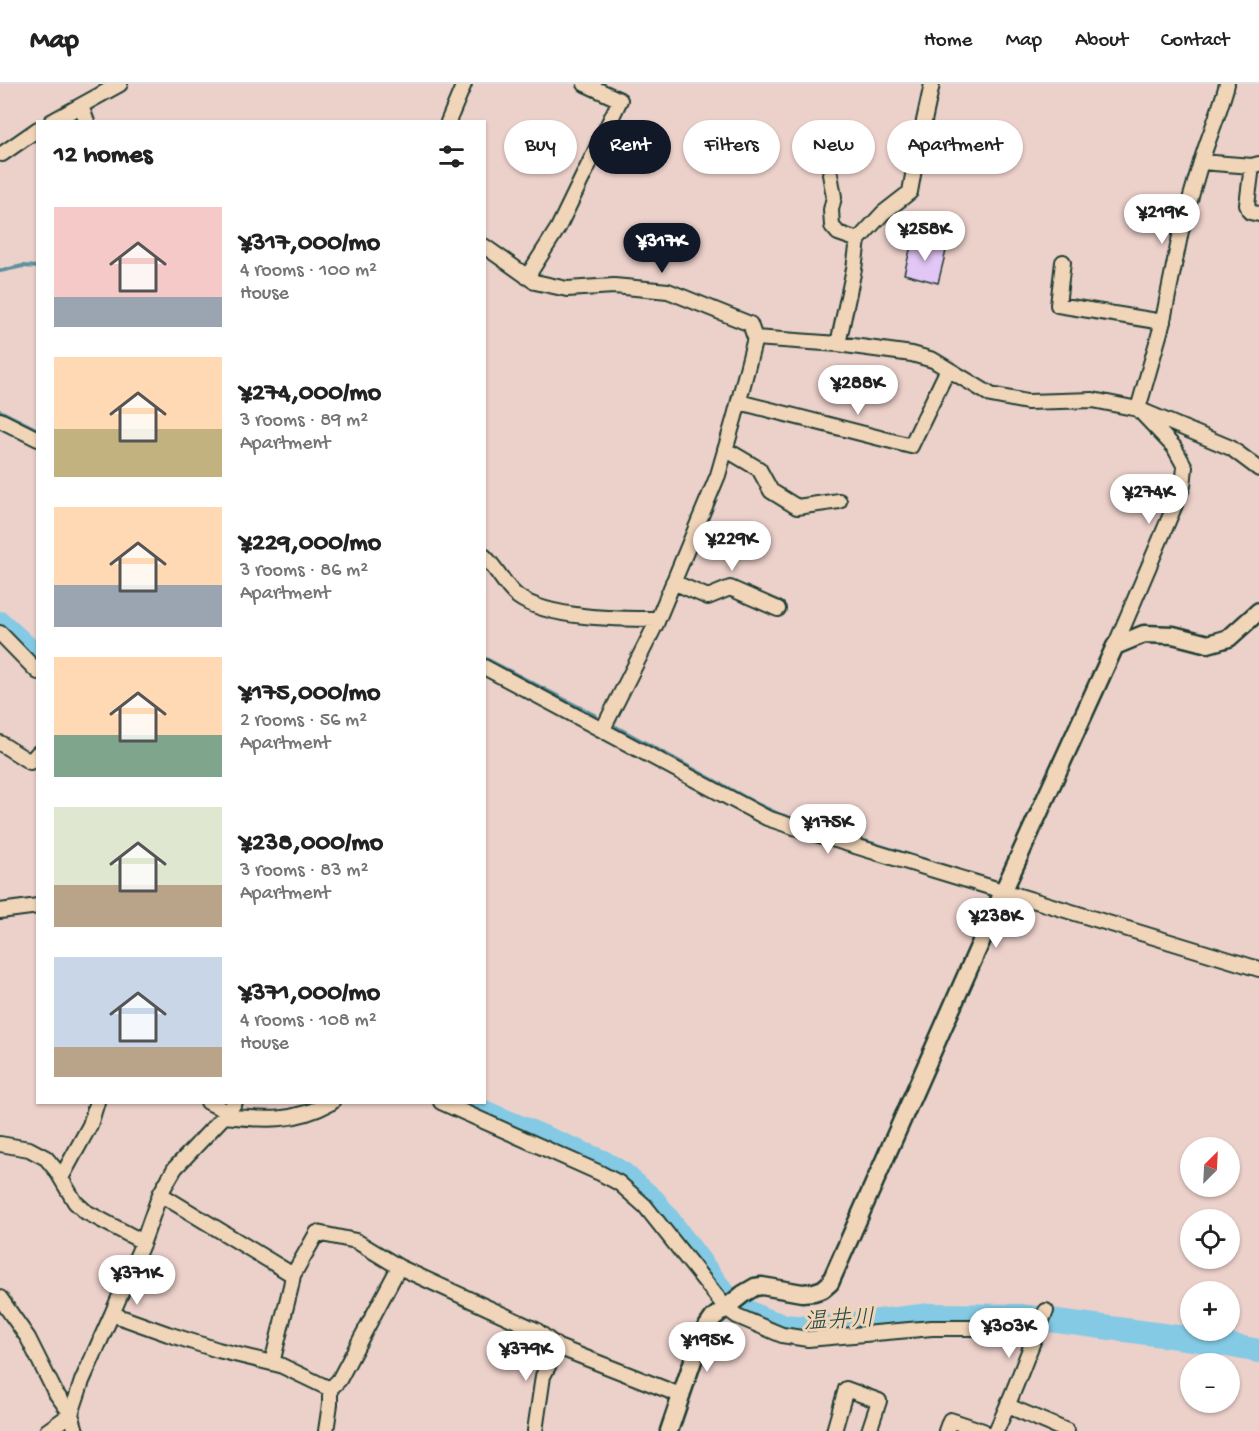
<!DOCTYPE html>
<html lang="en">
<head>
<meta charset="utf-8">
<style>
	:root { --surface:#fff; --page:#f6f6f6; --text:#222; --muted:#767676; --line:#e0e0e0; --accent:#111827 }
	body { margin:0; font-family:"Gochi Hand","Klee One",sans-serif; background:var(--page); color:var(--text); height:100vh; display:flex; flex-direction:column; font-size:22px; white-space:nowrap }
	* { box-sizing:border-box; margin:0 }
	p { font-size:20px; color:var(--muted) }
	.icon { flex:none; width:33px; height:33px; fill:none; stroke:currentColor; stroke-width:2; stroke-linecap:round; stroke-linejoin:round }
	.map { position:relative; flex:1; overflow:hidden }
	.side { position:absolute; left:36px; top:36px; width:450px; height:984px; display:flex; flex-direction:column; background:var(--surface); border-radius:0px; box-shadow:0 2px 4px #0004 }
	.side>* { flex:none }
	.banner { position:absolute; left:504px; top:36px; width:570px; height:54px; display:flex; gap:12px }
	.needle { width:39px; rotate:24deg }
	.tools { position:absolute; left:1180px; top:1053px; display:grid; gap:12px }
	.tools a { display:grid; place-items:center; width:60px; height:60px; border-radius:50%; background:var(--surface); box-shadow:0 2px 4px #0004; font-size:30px }
	.price { position:absolute; translate:-50% -51px; padding:0 14px; border-radius:21px; background:#fff; color:#222; font-size:20px; line-height:39px; filter:drop-shadow(0 2px 3px #0008) }
	.price::after { content:''; position:absolute; left:50%; top:36px; width:18px; height:14px; margin-left:-9px; background:inherit; clip-path:polygon(0 0,100% 0,50% 100%) }
	.price.on { background:var(--accent); color:#fff }
	ul { padding:0; list-style:none }
	li { display:flex; align-items:center; gap:18px; height:150px; padding:0 18px }
	li span { display:grid; place-items:center; flex:none; width:168px; height:120px; border-radius:0px; color:#555 }
	li>.icon { margin-inline-start:auto }
	span .icon { width:72px; height:72px; fill:#fffc; stroke-width:1 }
	li b { font-size:26px }
	h2 { display:flex; justify-content:space-between; align-items:center; height:72px; padding:0 18px; font-size:26px }
	.chip { padding:0 21px; border-radius:27px; background:var(--surface); box-shadow:0 2px 4px #0004; font-size:21px; line-height:54px }
	.chip.on { background:var(--accent); color:#fff }
	header { display:flex; align-items:center; gap:36px; box-sizing:border-box; height:84px; padding:0 30px; background:var(--surface); border-bottom:2px solid var(--line) }
	header strong { font-size:28px }
	nav { display:flex; gap:33px; margin-inline-start:auto; font-size:21px }
	.map>svg:first-child { display:block }
</style>
</head>
<body>
<header>
<strong>Map</strong>
<nav><a>Home</a><a>Map</a><a>About</a><a>Contact</a></nav>
</header>
<div class="map">
<svg width="1259" height="1347" viewBox="0 0 1259 1347">
	<rect width="100%" height="100%" fill="#ecd0ca"/>
	<filter id="ink" filterUnits="userSpaceOnUse"><feTurbulence type="fractalNoise" baseFrequency=".0167" numOctaves="2"/><feDisplacementMap in="SourceGraphic" scale="12" xChannelSelector="R" yChannelSelector="G"/><feConvolveMatrix kernelMatrix="1 2 1 2 8 2 1 2 1" color-interpolation-filters="sRGB"/></filter>
	<g filter="url(#ink)">
		<g fill="none" stroke-linecap="round" stroke-linejoin="round">
			<!-- stream -->
			<path stroke="#5c929e" stroke-width="4" d="M 0,187 L 23,182 L 38,183
				M 0,327 L 38,346
				M 484,574 L 596,632
				M 616,643 L 757,720 L 781,731 L 996,798"/>
			<!-- river -->
			<path stroke="#84cae5" stroke-width="24" d="M 0,539 L 38,574
				M 460,1018 L 603,1078 L 623,1090 L 654,1117 L 724,1210 L 743,1225 L 762,1235 L 784,1242 L 808,1244 L 828,1243 L 930,1231 L 1020,1232 L 1200,1256 L 1259,1267"/>
		</g>
		<!-- building -->
		<path fill="#e2c6f5" stroke="#1f3d34" stroke-width="1.5" d="M 912,158 L 946,167 L 938,199 L 904,190 Z"/>
		<g fill="none" stroke-linecap="round" stroke-linejoin="round">
			<defs>
				<path id="minor" d="M 81,22 L 87,38
					M 51,38 L 120,0
					M 448,38 L 464,0
					M 917,67 L 978,72
					M 2,70 L 38,45
					M 1201,78 C 1209,52 1220,27 1227,0
					M 1252,82 L 1247,121 L 1250,128 L 1259,130
					M 830,90 L 834,113 L 831,126 L 832,142 L 838,149 L 858,156
					M 484,162 L 535,198 L 567,205 L 614,202 L 668,207 L 750,240 L 755,254
					M 1063,178 L 1058,221 L 1163,238
					M 527,193 L 558,144 L 620,16 L 585,0
					M 838,260 L 854,185 L 858,156 L 883,129 L 910,108 L 916,74 L 932,0
					M 739,318 L 911,362 L 948,285
					M 0,336 L 38,355
					M 725,365 L 759,385 L 771,407 L 797,423 L 839,417
					M 484,472 C 496,483 506,504 517,512 C 548,535 619,535 658,535
					M 673,498 L 708,513 L 730,504 L 778,525
					M 0,549 L 38,588
					M 1115,562 L 1183,402 L 1185,383 L 1174,363 L 1138,325 L 1162,241 L 1181,147 L 1201,78 L 1252,82 L 1259,80
					M 484,583 L 767,734 L 809,748 L 1259,885
					M 603,645 L 656,540 L 718,391 L 735,332 L 755,254 L 838,260 L 912,270 L 933,276 L 991,311 L 1027,318 L 1093,316 L 1138,325 L 1231,364 L 1259,385
					M 0,659 L 30,678 L 38,669
					M 0,827 L 38,822
					M 208,1018 L 228,1028
					M 441,1018 L 600,1089 L 619,1099 L 645,1122 L 726,1224 L 737,1232 L 782,1251 L 808,1255 L 932,1244 L 992,1244 L 1037,1246
					M 224,1032 C 264,1036 294,1039 332,1018
					M 0,1060 L 29,1065 L 46,1074 L 56,1086 L 75,1118 L 86,1128 L 143,1158 L 112,1230 L 168,1250 L 218,1266 L 280,1281 L 330,1305 L 330,1320 L 326,1347
					M 61,1094 L 90,1041 L 97,1018
					M 160,1110 L 293,1191
					M 143,1158 L 160,1110 L 175,1084 L 228,1028 L 235,1018
					M 0,1214 L 28,1254 L 55,1308 L 71,1330 L 76,1347
					M 272,1279 L 291,1202 L 293,1191 L 317,1149 L 356,1157 L 399,1183 L 536,1246 L 558,1263 L 680,1311
					M 330,1305 L 339,1296 L 399,1183
					M 1008,1322 L 1067,1347
					M 47,1347 L 71,1330 L 82,1297 L 112,1230
					M 535,1347 L 543,1292 L 558,1263
					M 834,1347 L 846,1305 L 879,1317 L 869,1347
					M 946,1347 L 950,1336 L 983,1347
					M 996,1347 C 1015,1308 1028,1266 1046,1227"/>
				<path id="tertiary" d="M 669,1347 L 702,1250 L 713,1234 L 743,1210 L 755,1203 L 762,1202 L 802,1209 L 814,1208 L 823,1205 L 830,1199 L 1003,808 L 1115,562 L 1144,550 L 1173,551 L 1208,560 L 1229,554 L 1259,527"/>
			</defs>
			<!-- minor casing -->
			<use href="#minor" stroke="#1f3d34" stroke-width="18"/>
			<!-- tertiary casing -->
			<use href="#tertiary" stroke="#1f3d34" stroke-width="21"/>
			<!-- minor -->
			<use href="#minor" stroke="#f1d5b8" stroke-width="14"/>
			<!-- tertiary -->
			<use href="#tertiary" stroke="#f1d5b8" stroke-width="16"/>
		</g>
	</g>
	<g text-anchor="middle" dominant-baseline="central" stroke-width="6" stroke-linejoin="round" paint-order="stroke">
		<!-- water labels -->
		<g font-size="24" font-style="italic" fill="#294b46" stroke="#f1d5b8">
			<text transform="translate(839 1238) rotate(-3)">温井川</text>
		</g>
	</g>
</svg>
<div class="tools">
<a><svg class="needle" viewBox="-14 -14 28 28"><path d="M0-13l5 13h-10z" fill="#e53935"/><path d="M0 13l5-13h-10z" fill="#767676"/></svg></a>
<a><svg class="icon" aria-label="locate" viewBox="0 0 24 24"><circle cx="12" cy="12" r="6"/><path d="M12 2v4M12 18v4M2 12h4M18 12h4"/></svg></a>
<a>+</a>
<a>−</a>
</div>
<b class="price" style="left:1162px;top:161px">¥219K</b>
<b class="price" style="left:925px;top:178px">¥258K</b>
<b class="price on" style="left:662px;top:190px">¥317K</b>
<b class="price" style="left:858px;top:332px">¥288K</b>
<b class="price" style="left:1149px;top:441px">¥274K</b>
<b class="price" style="left:732px;top:488px">¥229K</b>
<b class="price" style="left:828px;top:771px">¥175K</b>
<b class="price" style="left:996px;top:865px">¥238K</b>
<b class="price" style="left:137px;top:1222px">¥371K</b>
<b class="price" style="left:1009px;top:1275px">¥303K</b>
<b class="price" style="left:707px;top:1289px">¥195K</b>
<b class="price" style="left:526px;top:1298px">¥379K</b>
<div class="banner">
<a class="chip">Buy</a>
<a class="chip on">Rent</a>
<a class="chip">Filters</a>
<a class="chip">New</a>
<a class="chip">Apartment</a>
</div>
<section class="side">
<h2>12 homes<svg class="icon" aria-label="filters" viewBox="0 0 24 24"><path d="M4 7h16M4 17h16"/><circle cx="9" cy="7" r="2"/><circle cx="15" cy="17" r="2"/></svg></h2>
<ul>
<li><span style="background:linear-gradient(#f6c9c9 75%,#9aa5b1 0)"><svg class="icon" aria-label="home" viewBox="0 0 24 24"><path d="M3 11l9-7 9 7M6 9v11h12V9"/></svg></span><div><b>¥317,000/mo</b><p>4 rooms · 100 m²</p><p>House</p></div></li>
<li><span style="background:linear-gradient(#ffd9b3 60%,#c2b280 0)"><svg class="icon" aria-label="home" viewBox="0 0 24 24"><path d="M3 11l9-7 9 7M6 9v11h12V9"/></svg></span><div><b>¥274,000/mo</b><p>3 rooms · 89 m²</p><p>Apartment</p></div></li>
<li><span style="background:linear-gradient(#ffd9b3 65%,#9aa5b1 0)"><svg class="icon" aria-label="home" viewBox="0 0 24 24"><path d="M3 11l9-7 9 7M6 9v11h12V9"/></svg></span><div><b>¥229,000/mo</b><p>3 rooms · 86 m²</p><p>Apartment</p></div></li>
<li><span style="background:linear-gradient(#ffd9b3 65%,#7fa58c 0)"><svg class="icon" aria-label="home" viewBox="0 0 24 24"><path d="M3 11l9-7 9 7M6 9v11h12V9"/></svg></span><div><b>¥175,000/mo</b><p>2 rooms · 56 m²</p><p>Apartment</p></div></li>
<li><span style="background:linear-gradient(#dfe7d0 65%,#b9a48a 0)"><svg class="icon" aria-label="home" viewBox="0 0 24 24"><path d="M3 11l9-7 9 7M6 9v11h12V9"/></svg></span><div><b>¥238,000/mo</b><p>3 rooms · 83 m²</p><p>Apartment</p></div></li>
<li><span style="background:linear-gradient(#c9d6e8 75%,#b9a48a 0)"><svg class="icon" aria-label="home" viewBox="0 0 24 24"><path d="M3 11l9-7 9 7M6 9v11h12V9"/></svg></span><div><b>¥371,000/mo</b><p>4 rooms · 108 m²</p><p>House</p></div></li>
</ul>
</section>
</div>
</body>
</html>
